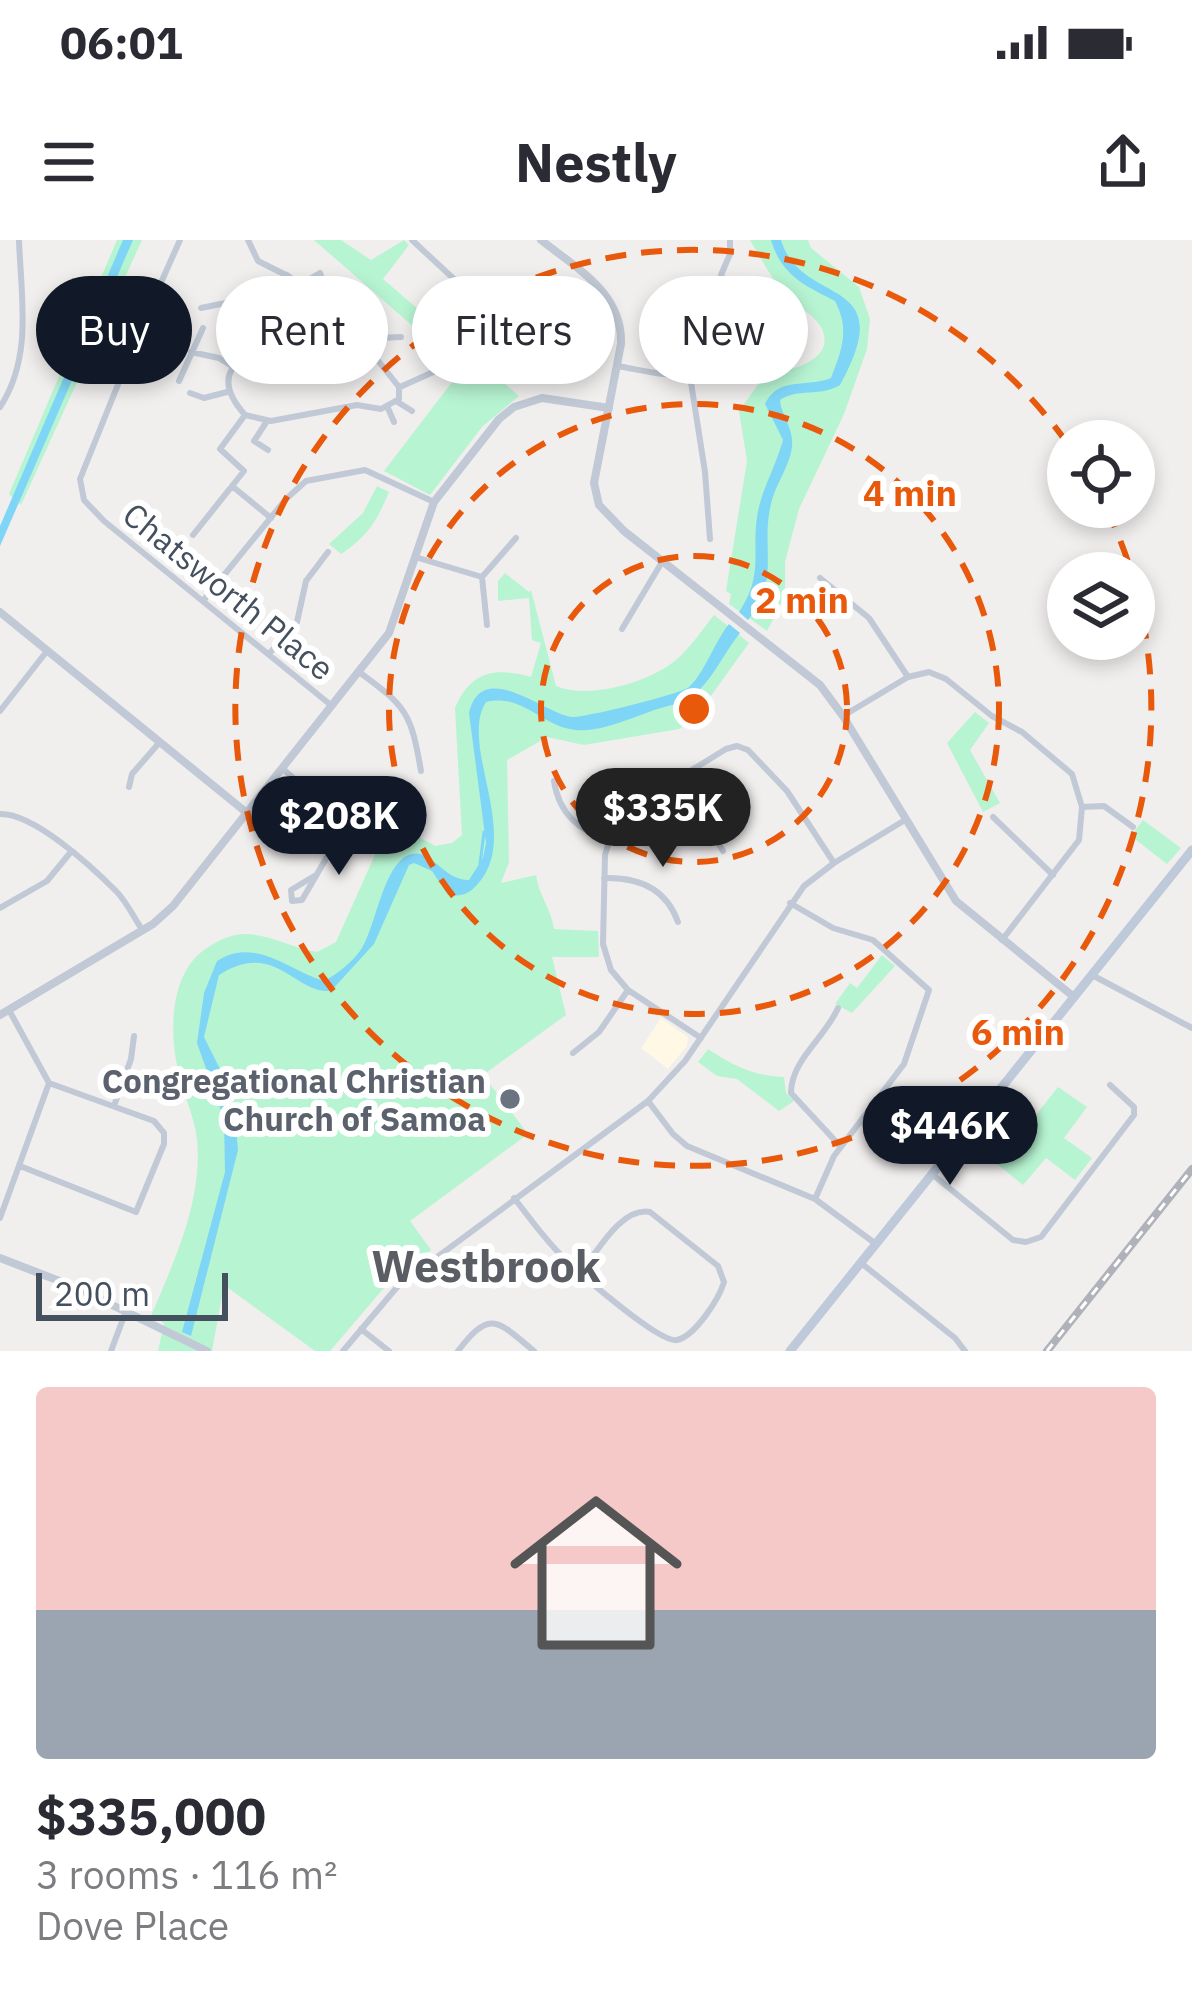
<!DOCTYPE html>
<html lang="en">
<head>
<meta charset="utf-8">
<style>
	:root { --surface:#fff; --page:#f2f2f3; --text:#2b2b33; --muted:#7c7c81; --accent:#111827 }
	body { margin:0; font-family:"IBM Plex Sans",sans-serif; background:var(--page); color:var(--text); height:100vh; display:flex; flex-direction:column; font-size:45px; white-space:nowrap }
	* { box-sizing:border-box; margin:0 }
	p { font-size:39px; color:var(--muted) }
	.icon { flex:none; width:66px; height:66px; fill:none; stroke:currentColor; stroke-width:2; stroke-linecap:round; stroke-linejoin:round }
	.map { position:relative; height:1111px; overflow:hidden }
	.side { display:flex; flex-direction:column; background:var(--surface); flex:1 }
	.side>* { flex:none }
	.banner { position:absolute; left:36px; top:36px; width:1122px; height:108px; display:flex; gap:24px }
	.tools { position:absolute; left:1047px; top:180px; display:grid; gap:24px }
	.tools a { display:grid; place-items:center; width:108px; height:108px; border-radius:50%; background:var(--surface); box-shadow:0 6px 18px #0003; font-size:60px }
	.scale { position:absolute; left:36px; bottom:30px; width:192px; box-sizing:border-box; padding-left:12px; border:6px solid #44505e; border-top:0; font-size:33px; line-height:42px; white-space:nowrap; color:#44505e; -webkit-text-stroke:9px #fff; paint-order:stroke }
	.price { position:absolute; translate:-50% -102px; padding:0 27px; border-radius:42px; background:var(--accent); color:#fff; font-size:39px; line-height:78px; filter:drop-shadow(0 3px 6px #0008) }
	.price::after { content:''; position:absolute; left:50%; top:72px; width:36px; height:27px; margin-left:-18px; background:inherit; clip-path:polygon(0 0,100% 0,50% 100%) }
	.price.current { background:#222; color:#fff }
	ul { padding:0; list-style:none }
	li { display:grid; align-content:center; gap:24px; height:636px; padding:0 36px }
	li span { display:grid; place-items:center; height:372px; border-radius:12px; color:#555 }
	li>.icon { margin-inline-start:auto }
	span .icon { width:216px; height:216px; fill:#fffc; stroke-width:1 }
	li b { font-size:51px }
	.pill { padding:0 42px; border-radius:54px; background:var(--surface); box-shadow:0 6px 18px #0003; font-size:42px; line-height:108px }
	.pill.current { background:var(--accent); color:#fff }
	.status { display:flex; justify-content:space-between; align-items:center; height:84px; padding:0 60px; background:var(--surface); direction:ltr }
	.status svg { height:33px; fill:currentColor }
	header { display:flex; justify-content:space-between; align-items:center; height:156px; padding:0 36px; background:var(--surface); font-size:54px; font-weight:800 }
	.map>svg:first-child { display:block }
</style>
</head>
<body>
<div class="status"><b>06:01</b><svg viewBox="0 0 49 12"><path d="M0 12V9h3v3zM5 12V6h3v6zM10 12V3h3v9zM15 12V0h3v12zM26 1h20v11H26zM47 4h2v5h-2z"/></svg></div>
<header><svg class="icon" aria-label="menu" viewBox="0 0 24 24"><path d="M4 6h16M4 12h16M4 18h16"/></svg>Nestly<svg class="icon" aria-label="share" viewBox="0 0 24 24"><path d="M12 15V3M7 8l5-5 5 5M5 13v7h14v-7"/></svg></header>
<div class="map">
<svg width="1192" height="1111" viewBox="0 0 1192 1111">
	<rect width="100%" height="100%" fill="#f1eeee"/>
	<!-- commercial -->
	<path fill="#fef8e5" d="M 661,778 L 688,797 L 687,806 L 668,829 L 641,808 Z"/>
	<!-- green -->
	<path fill="#b7f4d2" d="M 117,0 L 142,0 L 21,265 L 9,254 Z
		M 314,0 L 341,0 L 371,20 L 404,0 L 409,5 L 383,39 L 519,156 L 482,187 L 430,255 L 384,231 L 462,129 Z
		M 750,0 L 808,0 L 811,8 L 859,47 L 870,79 L 867,109 L 844,174 L 799,269 L 785,322 L 785,356 L 767,391 L 729,364 L 731,354 L 726,351 L 747,221 L 739,171 L 764,136 C 784,131 837,123 822,89 C 816,76 797,66 787,56 C 772,40 761,19 750,0 Z
		M 377,246 L 389,252 C 377,281 367,297 341,314 L 329,304 L 363,273 Z
		M 505,333 L 529,352 L 531,350 L 556,446 C 589,460 650,442 676,420 C 690,408 702,390 714,375 L 749,403 L 695,478 L 679,489 L 584,505 L 547,497 L 507,520 L 509,622 L 501,643 L 536,635 C 539,656 551,668 554,689 L 598,691 L 599,717 L 552,717 L 566,775 L 483,835 L 528,894 L 410,981 L 431,1010 L 383,1049 L 330,1111 L 315,1111 L 224,1045 L 212,1111 L 158,1111 L 164,1083 L 151,1076 C 174,1022 203,960 197,900 C 195,878 185,859 180,838 C 169,799 168,736 204,710 C 217,701 230,694 246,694 C 271,695 293,708 317,712 L 336,702 L 378,608 C 401,595 413,591 435,606 L 452,603 L 462,595 L 455,468 C 471,431 494,427 531,437 L 541,403 L 532,400 L 529,358 L 498,361 L 498,341 Z
		M 975,472 L 989,483 L 970,510 L 1000,563 L 983,572 L 947,503 Z
		M 1143,580 L 1181,608 L 1167,624 L 1131,596 Z
		M 882,715 L 895,726 L 852,773 L 835,764 L 850,743 L 857,748 Z
		M 708,809 C 732,825 754,836 784,837 L 786,853 L 794,861 L 779,871 L 737,839 L 717,836 L 698,822 Z
		M 1058,847 L 1087,867 L 1064,898 L 1092,918 L 1075,940 L 1046,918 L 1023,945 L 997,924 Z"/>
	<!-- water -->
	<path fill="#7fd5f6" d="M 123,0 L 133,0 L 0,306 L 0,286 Z
		M 771,0 L 781,0 C 801,68 902,33 840,145 C 821,157 797,148 780,160 C 781,176 794,188 792,206 C 791,223 777,242 772,260 C 759,306 782,339 748,380 L 739,372 C 767,330 748,307 760,263 C 766,242 777,222 783,200 L 765,164 C 778,136 807,148 831,138 C 842,109 850,90 835,61 C 804,45 782,36 771,0 Z
		M 729,384 L 740,393 C 721,416 707,454 678,464 C 645,469 609,493 576,490 C 542,487 523,453 486,462 C 459,504 519,590 481,640 C 471,653 464,657 448,655 L 432,631 L 414,623 L 409,625 L 374,704 L 331,751 C 294,754 275,699 219,735 L 204,797 L 233,855 L 238,910 L 191,1096 L 182,1092 L 225,932 L 224,879 L 197,803 L 204,753 L 217,721 C 255,696 289,731 324,741 C 336,735 351,723 360,711 C 376,690 383,620 412,614 C 432,609 443,640 469,640 L 483,618 L 486,603 L 469,473 C 482,417 544,474 572,477 C 584,478 681,454 689,447 C 704,434 715,401 729,384 Z"/>
	<g fill="none" stroke-linecap="round" stroke-linejoin="round">
		<!-- stream -->
		<path stroke="#7fd5f6" stroke-width="3" d="M 480,624 L 484,592"/>
		<!-- minor -->
		<path stroke="#c0c9d5" stroke-width="6" d="M 248,0 L 258,21 L 290,37 L 309,89 L 340,110 L 363,111 L 375,117 L 399,147 L 399,159 L 381,169 L 357,165 L 271,181 L 245,175 C 195,119 269,107 309,89
			M 412,0 L 498,80
			M 296,47 L 320,33 L 324,44 L 349,56
			M 201,68 L 269,54 L 287,35
			M 143,83 L 180,0
			M 742,86 L 762,86
			M 264,109 C 303,130 310,65 362,91
			M 191,112 L 219,118 L 232,126
			M 368,114 L 381,98 L 401,97
			M 617,126 C 641,130 668,137 692,136 C 749,133 749,71 721,35 L 730,14 L 730,0
			M 300,132 L 323,124 L 330,105
			M 690,136 L 705,232 L 710,299
			M 179,141 L 203,88
			M 119,142 L 80,239 L 84,260 L 104,281 L 332,466
			M 400,147 L 440,129
			M 190,153 L 204,158 L 227,152
			M 396,161 L 412,171
			M 387,166 L 394,182
			M 0,167 C 33,117 21,57 19,0
			M 267,181 L 254,201 L 268,210
			M 232,246 L 271,278
			M 193,295 L 244,231 L 220,209 L 245,175
			M 415,317 L 482,337
			M 820,338 L 869,378 L 908,437
			M 203,361 L 286,259 L 306,241 L 365,230 L 434,262
			M 487,385 L 482,337 L 516,298
			M 622,389 L 662,322
			M 269,414 L 297,382 L 306,341 L 328,312
			M 359,432 C 407,467 411,473 421,531
			M 0,471 L 47,411
			M 843,476 L 908,437 L 929,432 L 946,439 L 992,476 L 1022,492 L 1072,534 L 1082,567 L 1079,600 L 1002,700
			M 283,529 L 342,580 L 342,591 L 302,660 L 292,661 L 291,650 L 316,635
			M 554,541 C 559,574 579,590 608,601
			M 673,542 C 688,567 709,586 723,611
			M 129,547 L 132,534 L 159,503
			M 1082,567 L 1104,566 L 1133,587
			M 0,574 C 34,573 92,627 116,651 C 127,662 134,678 143,691
			M 993,577 L 1053,635
			M 604,638 C 637,637 666,648 678,682
			M 790,663 L 833,688 L 873,700 L 929,750 L 904,824 L 834,916 L 815,959
			M 0,668 L 47,641 L 70,613
			M 1092,735 L 1192,788
			M 838,768 C 825,798 791,820 791,853 L 841,907
			M 701,798 L 628,750 L 611,730 L 603,704 L 605,615 L 613,588 L 630,568 L 726,509 L 737,506 L 748,510 L 787,551 L 834,623
			M 573,813 L 599,792 L 628,750
			M 648,861 L 673,894 L 687,906 L 815,959 L 876,1004
			M 114,866 L 131,819 L 134,796
			M 20,926 L 136,972 L 164,904 L 164,893 L 154,881 L 49,843
			M 933,935 L 1013,1000 L 1026,1002 L 1041,997 L 1134,875 L 1134,867 L 1110,845
			M 514,958 C 530,978 545,1000 563,1017 C 578,1032 660,1104 677,1100 C 695,1096 719,1059 724,1042 L 718,1026 L 650,972 C 621,967 598,1011 581,1032
			M 0,978 L 49,843 L 9,770
			M 861,1023 L 955,1098 L 965,1111
			M 361,1089 L 389,1111
			M 111,1111 L 126,1071
			M 343,1111 L 398,1046 L 648,861 L 685,821 L 804,646 L 834,623 L 905,580
			M 458,1111 C 491,1068 497,1081 534,1111"/>
		<!-- tertiary -->
		<path stroke="#c0c9d5" stroke-width="8" d="M 541,0 C 576,28 623,53 621,104 L 594,243 L 599,265 L 624,291 L 820,445 L 843,476 L 956,661 L 1074,757
			M 0,372 L 247,573
			M 0,775 L 153,684 L 173,666 L 389,393 L 434,262 L 499,179 L 514,167 L 542,158 L 609,168
			M 0,1018 L 75,1047 L 207,1111"/>
		<!-- secondary -->
		<path stroke="#bec9d9" stroke-width="9" d="M 790,1111 L 1192,610"/>
		<defs>
			<path id="rail" d="M 1047,1111 L 1192,929"/>
		</defs>
		<!-- rail casing -->
		<use href="#rail" stroke="#afb2b9" stroke-width="8"/>
		<!-- rail -->
		<use href="#rail" stroke="#fff" stroke-width="3" stroke-dasharray="9" stroke-linecap="butt"/>
	</g>
	<!-- distance rings -->
	<g fill="none" stroke="#e8590c" stroke-width="6" stroke-dasharray="21 15">
		<circle cx="694" cy="469" r="153"/>
		<circle cx="694" cy="469" r="305"/>
		<path d="M1106 268A458 458 0 0 1 1131 331M1134 343A458 458 0 1 1 1067 203"/>
	</g>
	<!-- markers -->
	<circle fill="#6b7280" stroke="#fff" stroke-width="4.5" cx="510" cy="859" r="12"/>
	<g text-anchor="middle" dominant-baseline="central" stroke-width="12" stroke-linejoin="round" paint-order="stroke">
		<!-- street labels -->
		<g font-size="33" fill="#44505e" stroke="#fff">
			<text transform="translate(229 351) rotate(39)">Chatsworth Place</text>
		</g>
		<!-- worship labels -->
		<g font-size="33" font-weight="bold" fill="#5b616d" stroke="#fff" text-anchor="end">
			<text x="486" y="840">Congregational Christian<tspan x="486" dy="38">Church of Samoa</tspan></text>
		</g>
		<!-- district labels -->
		<g font-size="45" font-weight="bold" fill="#5a5e64" stroke="#fff">
			<text x="486" y="1025">Westbrook</text>
		</g>
	</g>
	<circle cx="694" cy="469" r="18" fill="#e8590c" stroke="#fff" stroke-width="6"/>
	<g font-size="36" text-anchor="middle" font-weight="bold" fill="#e8590c" stroke="#fff" stroke-width="12" stroke-linejoin="round" paint-order="stroke">
		<text x="910" y="266">4 min</text>
		<text x="802" y="373">2 min</text>
		<text x="1018" y="805">6 min</text>
	</g>
</svg>
<div class="tools">
<a><svg class="icon" aria-label="locate" viewBox="0 0 24 24"><circle cx="12" cy="12" r="6"/><path d="M12 2v4M12 18v4M2 12h4M18 12h4"/></svg></a>
<a><svg class="icon" aria-label="layers" viewBox="0 0 24 24"><path d="M12 4l9 5-9 5-9-5zM3 14l9 5 9-5"/></svg></a>
</div>
<div class="scale">200 m</div>
<b class="price current" style="left:663px;top:630px">$335K</b>
<b class="price" style="left:339px;top:638px">$208K</b>
<b class="price" style="left:950px;top:948px">$446K</b>
<div class="banner">
<a class="pill current">Buy</a>
<a class="pill">Rent</a>
<a class="pill">Filters</a>
<a class="pill">New</a>
</div>
</div>
<section class="side">
<ul>
<li><span style="background:linear-gradient(#f6c9c9 60%,#9aa5b1 0)"><svg class="icon" aria-label="home" viewBox="0 0 24 24"><path d="M3 11l9-7 9 7M6 9v11h12V9"/></svg></span><div><b>$335,000</b><p>3 rooms · 116 m²</p><p>Dove Place</p></div></li>
</ul>
</section>
</body>
</html>
